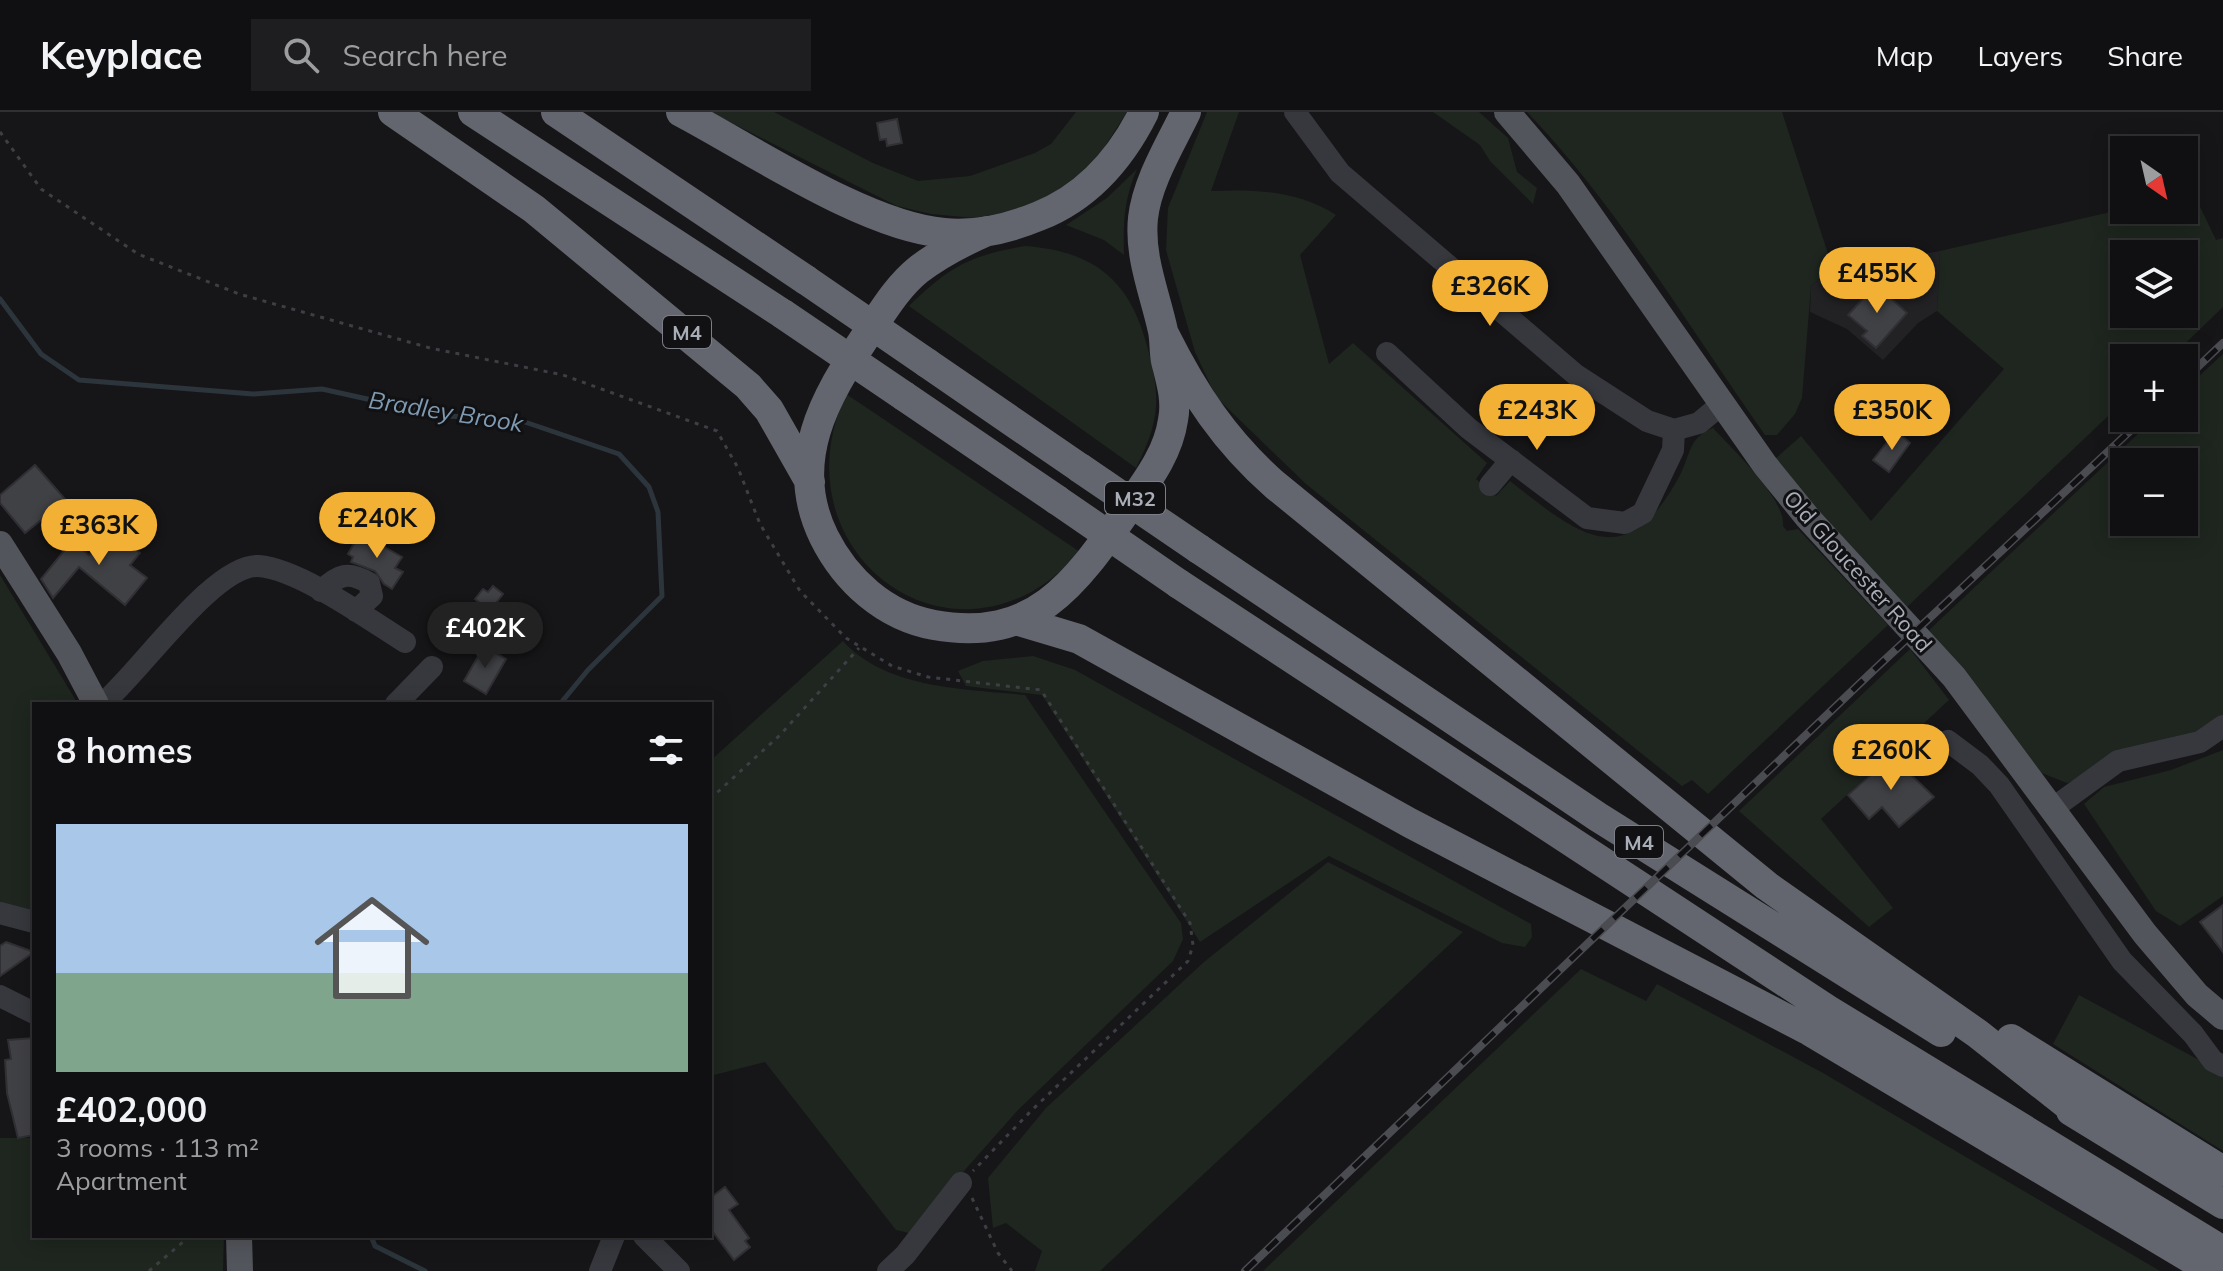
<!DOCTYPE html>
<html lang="en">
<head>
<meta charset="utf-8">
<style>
	:root { --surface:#101012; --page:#1e1e20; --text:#f1f3f6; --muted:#9c9d9f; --line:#303032; --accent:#f2b134 }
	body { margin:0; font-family:Mulish,sans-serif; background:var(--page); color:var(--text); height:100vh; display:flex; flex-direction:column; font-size:30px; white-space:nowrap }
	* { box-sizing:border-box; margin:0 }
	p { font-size:26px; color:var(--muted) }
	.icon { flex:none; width:44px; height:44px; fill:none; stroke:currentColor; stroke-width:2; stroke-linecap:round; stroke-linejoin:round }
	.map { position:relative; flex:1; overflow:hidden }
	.drawer { position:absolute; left:32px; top:590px; width:680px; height:536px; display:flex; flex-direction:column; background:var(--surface); border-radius:0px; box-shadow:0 4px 20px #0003,0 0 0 2px var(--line) }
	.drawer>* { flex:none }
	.needle { width:52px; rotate:146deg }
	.controls { position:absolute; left:2110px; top:24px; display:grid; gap:16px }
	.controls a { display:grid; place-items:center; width:88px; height:88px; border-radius:0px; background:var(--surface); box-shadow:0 4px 20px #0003,0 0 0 2px var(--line); font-size:40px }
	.price { position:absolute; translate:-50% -68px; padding:0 18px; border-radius:28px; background:var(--accent); color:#111; font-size:26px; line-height:52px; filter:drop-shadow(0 2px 4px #0008) }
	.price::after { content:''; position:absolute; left:50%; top:48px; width:24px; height:18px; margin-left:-12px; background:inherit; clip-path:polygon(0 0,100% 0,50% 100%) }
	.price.current { background:#222; color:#fff }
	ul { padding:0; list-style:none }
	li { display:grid; align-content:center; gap:16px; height:424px; padding:0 24px }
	li span { display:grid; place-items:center; height:248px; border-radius:0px; color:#555 }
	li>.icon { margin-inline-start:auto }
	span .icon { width:144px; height:144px; fill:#fffc; stroke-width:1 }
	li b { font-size:34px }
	h2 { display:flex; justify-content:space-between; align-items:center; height:96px; padding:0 24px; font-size:34px }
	header { display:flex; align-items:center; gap:48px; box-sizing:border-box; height:112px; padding:0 40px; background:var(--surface); border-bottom:2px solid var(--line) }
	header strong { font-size:38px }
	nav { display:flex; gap:44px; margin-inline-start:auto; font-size:28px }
	.search { width:560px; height:72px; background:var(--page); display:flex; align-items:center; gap:20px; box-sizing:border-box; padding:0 28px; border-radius:0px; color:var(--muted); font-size:30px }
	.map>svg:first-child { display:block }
</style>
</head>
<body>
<header>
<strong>Keyplace</strong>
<div class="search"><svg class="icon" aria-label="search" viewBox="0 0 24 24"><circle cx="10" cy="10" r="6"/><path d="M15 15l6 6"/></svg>Search here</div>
<nav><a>Map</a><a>Layers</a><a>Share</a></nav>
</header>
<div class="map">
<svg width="2223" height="1159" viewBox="0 0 2223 1159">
	<rect width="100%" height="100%" fill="#161618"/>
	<!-- built -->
	<path fill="#222225" d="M 1940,139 L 1937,199 L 1918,211 L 1883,248 L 1847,217 L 1810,200 L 1811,174 L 1833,157 Z"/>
	<!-- green -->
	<path fill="#1e261f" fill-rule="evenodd" d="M 710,0 L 774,0 L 873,51 L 918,69 L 970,64 L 1035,41 L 1051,32 L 1076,0 L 1127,0 L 1093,53 L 1066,73 L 1023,98 L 974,106 L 931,102 L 897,94 Z
		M 1207,0 L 1239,0 L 1211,79 C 1256,77 1299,79 1336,103 L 1300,143 L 1329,252 L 1353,231 L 1487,351 L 1476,367 L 1496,384 L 1510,369 C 1580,424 1626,464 1680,363 C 1691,342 1688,326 1713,316 C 1732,337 1786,387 1783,414 L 1787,419 L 1798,417 L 1888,513 L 1708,682 L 1692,668 L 1682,674 L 1306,372 L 1216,285 L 1195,240 L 1166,138 L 1168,96 Z
		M 1433,0 L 1479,0 L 1508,26 L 1517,60 L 1537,76 L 1533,92 L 1490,49 L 1480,33 Z
		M 1527,0 L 1782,0 L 1833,157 L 1811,174 L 1802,286 L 1795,302 L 1777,323 L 1765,323 C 1691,218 1615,91 1527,0 Z
		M 1137,57 C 1124,87 1123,111 1124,143 L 1104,128 L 1066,113 L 1107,86 Z
		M 2192,78 L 2216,128 L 2223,126 L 2223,195 L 2170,246 L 2124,246 L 2124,289 L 1907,495 L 1845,430 L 1775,347 L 1801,324 L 1871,409 L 2004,257 L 1937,199 L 1940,139 L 2124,97 L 2184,98 L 2184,81 ZM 2124,142 L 2184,142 L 2184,202 L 2124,202 Z
		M 1025,134 C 1092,139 1128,166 1146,230 C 1161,283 1161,307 1136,356 L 909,194 C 950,154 969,144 1025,134 Z
		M 2223,242 L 2223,607 L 2212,617 L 2067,671 L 2039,660 L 1927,520 L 2155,306 L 2184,306 L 2184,278 ZM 2124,350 L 2184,350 L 2184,410 L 2124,410 Z
		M 846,282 L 879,304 L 1080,440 C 959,578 772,443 846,282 Z
		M 0,463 L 78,592 L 34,592 L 34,802 L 0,796 Z
		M 843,529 C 886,577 965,577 1025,583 L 1181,811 L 1183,827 L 1173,849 L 1018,998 L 909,1121 L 896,1118 L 765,950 L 710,964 L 710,649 Z
		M 1910,537 L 1949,588 L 1821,707 L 1893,796 L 1869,815 L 1739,699 Z
		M 1033,544 L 1075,558 L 1531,812 L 1532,825 L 1525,835 L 1502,831 L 1329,744 L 1200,830 L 1042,583 L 966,574 L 958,559 L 983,549 Z
		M 2223,638 L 2223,784 L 2180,814 L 2156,799 L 2084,692 L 2104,675 L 2171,658 Z
		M 1328,750 L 1463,820 L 1100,1159 L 1035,1159 L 1042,1139 L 1006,1111 L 993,1116 L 988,1066 L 1046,996 L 1204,850 Z
		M 1581,857 L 1646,889 L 1657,872 L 1823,961 L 2160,1159 L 1263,1159 Z
		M 2079,883 L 2223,961 L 2223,1039 L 2053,932 Z
		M 0,1026 L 34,1026 L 34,1124 L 224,1124 L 223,1159 L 0,1159 Z"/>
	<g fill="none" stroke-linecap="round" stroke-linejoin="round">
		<!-- stream -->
		<path stroke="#2c353c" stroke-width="5" d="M 0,187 L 41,242 L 79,268 L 253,282 L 322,277 L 444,304 L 516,307 L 619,342 L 649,375 L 658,400 L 662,484 L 588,558 L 560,592
			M 371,1124 L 375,1134 L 425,1159"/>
	</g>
	<!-- building -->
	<path fill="#404145" stroke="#303034" stroke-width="2" d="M 897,7 L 902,31 L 887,34 L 886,27 L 880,28 L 877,11 Z
		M 1876,172 L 1907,201 L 1876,236 L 1862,224 L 1867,219 L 1848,203 Z
		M 1896,319 L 1910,331 L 1889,360 L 1873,348 Z
		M 35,353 L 79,403 L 59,420 L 46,404 L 25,421 L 0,391 L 0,383 Z
		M 111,417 L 140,441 L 130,453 L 147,466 L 125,493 L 79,455 L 53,486 L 41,467 L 72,429 L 89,443 Z
		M 360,421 L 402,445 L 395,456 L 403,460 L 392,477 L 384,472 L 375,459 L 351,450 L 353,445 L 348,442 Z
		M 493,474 L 503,482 L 490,499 L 475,487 L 483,477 L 488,480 Z
		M 484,534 L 506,547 L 486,582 L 464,569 Z
		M 1896,640 L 1904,656 L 1934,685 L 1899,715 L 1882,695 L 1869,707 L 1848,683 Z
		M 2223,793 L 2223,840 L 2200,810 Z
		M 6,830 L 34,840 L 0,864 L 0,834 Z
		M 34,926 L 34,1023 L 18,1026 L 7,981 L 5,948 L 11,947 L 8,928 Z
		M 725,1075 L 738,1092 L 729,1098 L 749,1126 L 745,1129 L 750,1135 L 734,1148 L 710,1116 L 710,1086 Z"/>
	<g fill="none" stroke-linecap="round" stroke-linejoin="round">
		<!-- path -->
		<path stroke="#3d3f44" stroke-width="3" stroke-dasharray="4 6" stroke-linecap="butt" d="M 0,20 L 41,77 L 138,142 L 239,182 L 430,236 L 563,263 L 717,319 L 738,356 L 760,412 L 800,479 L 846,526 L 892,554 L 928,565 L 1041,578 L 1190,811 L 1193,833 L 1188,849 L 1031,999 L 973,1059
			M 710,687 L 780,623 L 859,536
			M 972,1086 L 998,1141 L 1012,1159
			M 149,1159 L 190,1124"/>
		<!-- minor -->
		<path stroke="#37383d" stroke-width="22" d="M 1295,0 L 1340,61 L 1576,263 L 1647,309 L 1674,318 L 1699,311 L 1723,291
			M 1387,241 L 1468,316 L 1587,406 L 1625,411 L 1643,401 L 1673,338 L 1674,318
			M 1490,373 L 1511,348
			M 321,479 C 339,462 348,459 369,471 L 372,484 L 356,499
			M 102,592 C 139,562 214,451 259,454 C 299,457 370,508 405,530
			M 396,592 L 432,555
			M 1916,648 L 1948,629 L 1980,653 L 1999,673 L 2122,849 L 2193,922 L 2213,949 L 2223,954
			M 2052,697 L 2118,649 L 2200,630 L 2223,614
			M 0,801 L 34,810
			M 0,884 L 34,901
			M 644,1124 L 679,1159
			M 600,1159 L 614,1124
			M 888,1159 L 905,1143 L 961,1071"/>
		<!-- major -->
		<path stroke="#53555c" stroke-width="26" d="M 1507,0 L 1568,72 L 1765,353 L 1808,406 L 1954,565 L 2145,822 L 2197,883 L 2223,905
			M 0,432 L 69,541 L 96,592
			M 239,1124 L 240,1159"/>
		<!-- highway -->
		<path stroke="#63666e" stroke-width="30" d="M 393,0 L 534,97 L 748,274 L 769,298 L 810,370
			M 473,0 L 783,202
			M 556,0 L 806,168
			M 681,0 C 753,38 865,114 944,121 C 976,124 1010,116 1039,104 C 1087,85 1121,46 1144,0
			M 987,119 C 962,130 940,141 918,158 C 896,176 882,201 866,224 C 825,285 787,350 824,425 C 846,469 885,504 934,513 C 1034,531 1075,472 1126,399 C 1145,371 1168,343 1173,308 C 1177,288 1171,269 1166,249 C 1164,239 1165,229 1163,219 C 1155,182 1139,145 1143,106 C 1147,70 1170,33 1186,0
			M 1164,222 C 1194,282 1225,329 1275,373 L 1767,774 L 1978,922 L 2088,1009
			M 927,251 L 1080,356
			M 904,284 L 1057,388
			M 1199,437 L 1598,705 L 1941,920
			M 1179,472 L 1828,898 L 2223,1139
			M 1016,508 L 1079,527 L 1410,711 L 1810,919 L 2212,1159
			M 2011,927 L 2223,1059
			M 2071,999 L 2223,1092"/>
		<defs>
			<path id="rail" d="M 2184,268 L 2223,231
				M 1245,1159 L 1876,556 L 2144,306"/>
		</defs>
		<!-- rail casing -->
		<use href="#rail" stroke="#4a4c52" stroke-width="8"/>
		<!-- rail -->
		<use href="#rail" stroke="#111113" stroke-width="5" stroke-dasharray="15" stroke-linecap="butt"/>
		<!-- highway-bridge -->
		<path stroke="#63666e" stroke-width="30" d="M 806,168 L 927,251
			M 783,202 L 904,284
			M 1080,356 L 1199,437
			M 1057,388 L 1179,472"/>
	</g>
	<g text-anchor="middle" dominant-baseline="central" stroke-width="6" stroke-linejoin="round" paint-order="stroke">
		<!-- shield labels -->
		<g fill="#111113" stroke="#7b7e86" stroke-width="2">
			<rect x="663" y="204" width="48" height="32" rx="6"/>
			<rect x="1105" y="370" width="60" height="32" rx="6"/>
			<rect x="1615" y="714" width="48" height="32" rx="6"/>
		</g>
		<g font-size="20" font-weight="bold" fill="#a8adb8">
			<text x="687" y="220">M4</text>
			<text x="1135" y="386">M32</text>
			<text x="1639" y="730">M4</text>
		</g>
		<!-- street labels -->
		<g font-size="22" fill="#a8adb8" stroke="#111113">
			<text transform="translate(1858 459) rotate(48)">Old Gloucester Road</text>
		</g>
		<!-- water labels -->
		<g font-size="24" font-style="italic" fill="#7f9bb3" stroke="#111113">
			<text transform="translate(446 299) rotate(9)">Bradley Brook</text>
		</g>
	</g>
</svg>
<div class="controls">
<a><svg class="needle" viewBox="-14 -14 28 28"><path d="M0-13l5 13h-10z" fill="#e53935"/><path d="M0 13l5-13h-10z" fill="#9c9d9f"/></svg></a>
<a><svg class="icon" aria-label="layers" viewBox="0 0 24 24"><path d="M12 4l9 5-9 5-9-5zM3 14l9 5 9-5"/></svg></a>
<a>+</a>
<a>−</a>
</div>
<b class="price" style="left:1877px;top:203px">£455K</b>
<b class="price" style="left:1490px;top:216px">£326K</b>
<b class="price" style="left:1537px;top:340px">£243K</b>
<b class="price" style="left:1892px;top:340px">£350K</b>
<b class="price" style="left:377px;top:448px">£240K</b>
<b class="price" style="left:99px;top:455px">£363K</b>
<b class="price current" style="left:485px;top:558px">£402K</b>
<b class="price" style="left:1891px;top:680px">£260K</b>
<section class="drawer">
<h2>8 homes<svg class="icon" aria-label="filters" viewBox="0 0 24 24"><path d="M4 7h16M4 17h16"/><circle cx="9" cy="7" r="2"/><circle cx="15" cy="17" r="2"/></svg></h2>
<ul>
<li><span style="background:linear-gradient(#a9c7e8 60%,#7fa58c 0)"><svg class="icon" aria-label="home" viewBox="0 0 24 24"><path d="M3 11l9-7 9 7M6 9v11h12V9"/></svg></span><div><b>£402,000</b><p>3 rooms · 113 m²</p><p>Apartment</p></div></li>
</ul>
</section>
</div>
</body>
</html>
